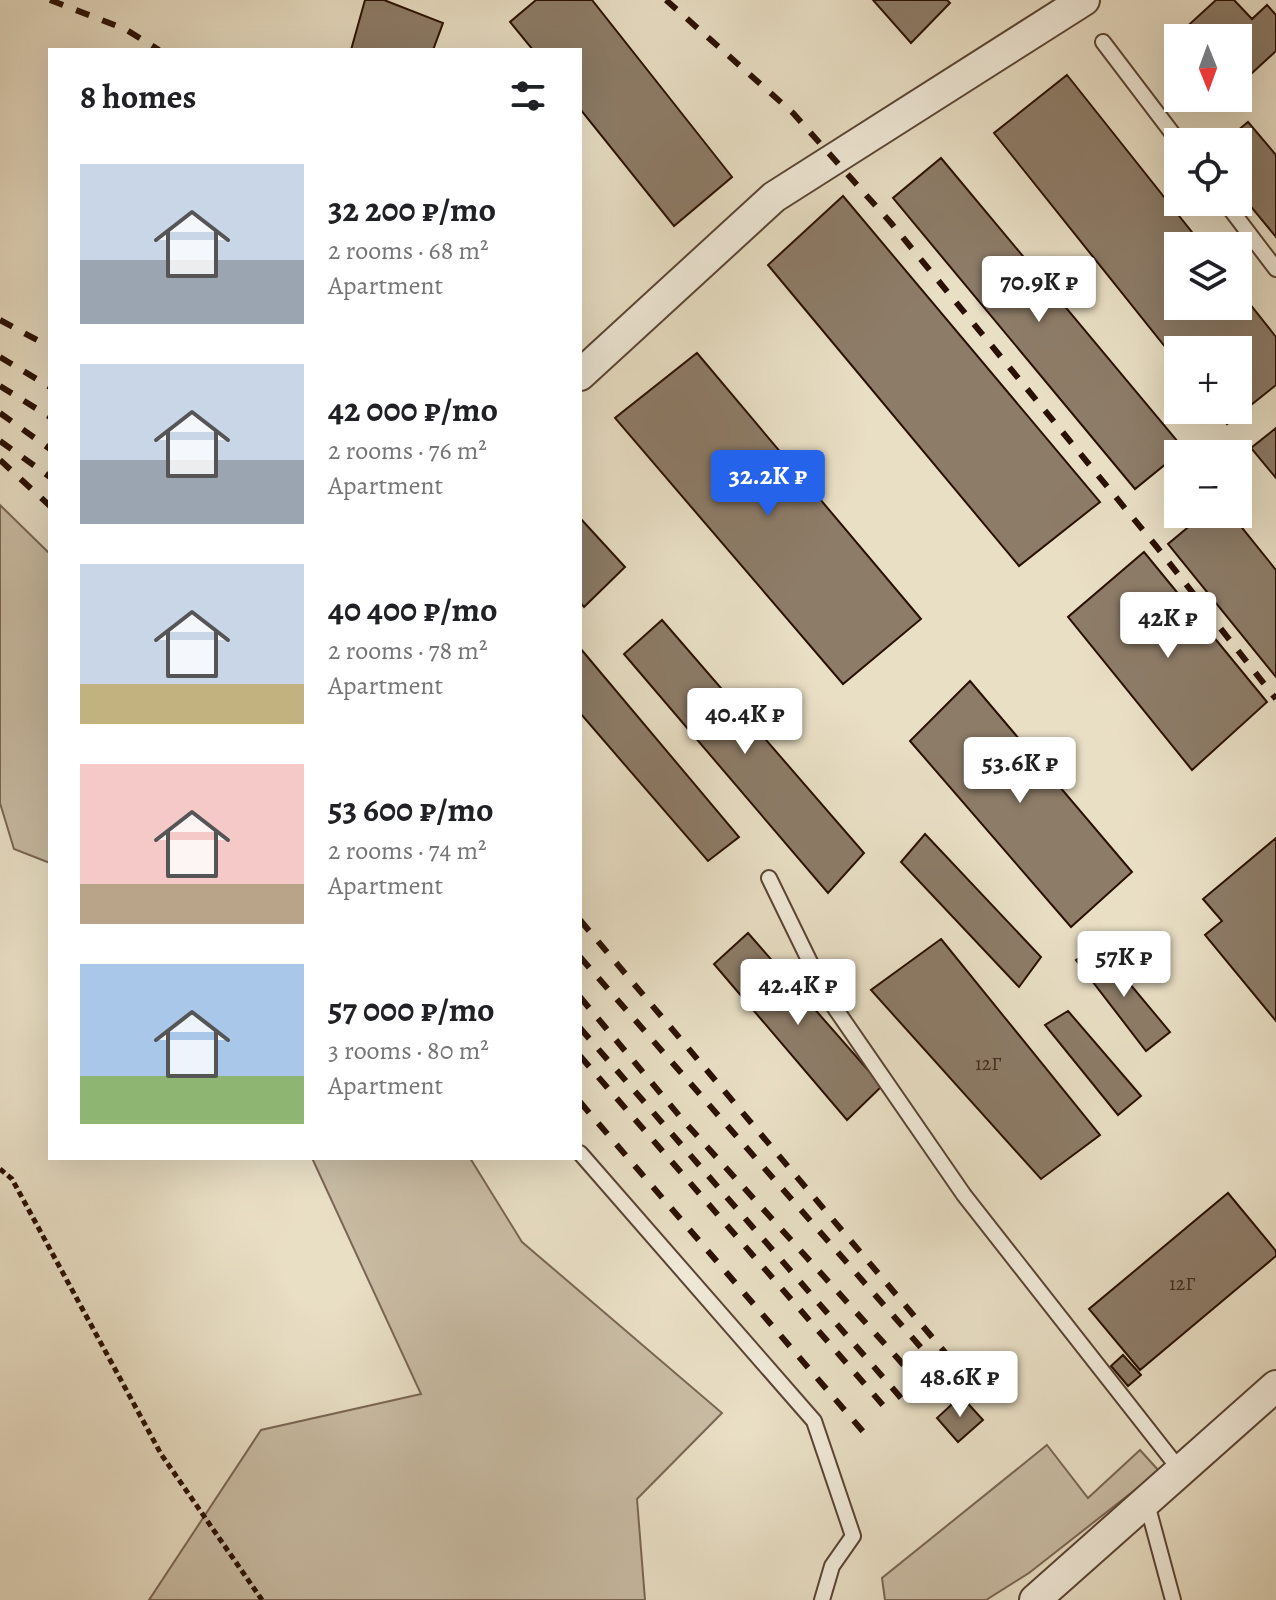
<!DOCTYPE html>
<html lang="en">
<head>
<meta charset="utf-8">
<style>
	:root { --surface:#fff; --page:#f6f6f6; --text:#202124; --muted:#757577; --accent:#2563eb }
	body { margin:0; font-family:Alegreya,serif; background:var(--page); color:var(--text); height:100vh; display:flex; flex-direction:column; font-size:30px; white-space:nowrap }
	* { box-sizing:border-box; margin:0 }
	p { font-size:26px; color:var(--muted) }
	.icon { flex:none; width:44px; height:44px; fill:none; stroke:currentColor; stroke-width:2; stroke-linecap:round; stroke-linejoin:round }
	.map { position:relative; flex:1; overflow:hidden }
	.side { position:absolute; left:48px; top:48px; width:534px; height:1112px; display:flex; flex-direction:column; background:var(--surface); border-radius:0px; box-shadow:0 8px 32px #0002 }
	.side>* { flex:none }
	.needle { width:52px; rotate:179deg }
	.buttons { position:absolute; left:1164px; top:24px; display:grid; gap:16px }
	.buttons a { display:grid; place-items:center; width:88px; height:88px; border-radius:0px; background:var(--surface); box-shadow:0 8px 32px #0002; font-size:40px }
	.price { position:absolute; translate:-50% -68px; padding:0 18px; border-radius:8px; background:#fff; color:#222; font-size:26px; line-height:52px; filter:drop-shadow(0 2px 4px #0008) }
	.price::after { content:''; position:absolute; left:50%; top:48px; width:24px; height:18px; margin-left:-12px; background:inherit; clip-path:polygon(0 0,100% 0,50% 100%) }
	.price.selected { background:var(--accent); color:#fff }
	ul { padding:0; list-style:none }
	li { display:flex; align-items:center; gap:24px; height:200px; padding:0 32px }
	li span { display:grid; place-items:center; flex:none; width:224px; height:160px; border-radius:0px; color:#555 }
	li>.icon { margin-inline-start:auto }
	span .icon { width:96px; height:96px; fill:#fffc; stroke-width:1 }
	li b { font-size:34px }
	h2 { display:flex; justify-content:space-between; align-items:center; height:96px; padding:0 32px; font-size:34px }
	.map>svg:first-child { display:block }
</style>
</head>
<body>
<div class="map">
<svg width="1276" height="1600" viewBox="0 0 1276 1600">
	<rect width="100%" height="100%" fill="#e9dfc5"/>
	<filter id="stains"><feTurbulence type="fractalNoise" baseFrequency=".0025" numOctaves="4"/><feColorMatrix values="0 0 0 0 .2 0 0 0 0 .09 0 0 0 0 .02 0 0 0 .5 -.17"/></filter>
	<radialGradient id="worn" r=".72"><stop offset=".6" stop-color="#630" stop-opacity="0"/><stop offset="1" stop-color="#630" stop-opacity=".3"/></radialGradient>
	<!-- green -->
	<path fill="#c9bca4" stroke="#7a6654" stroke-width="2" d="M 0,505 L 50,554 L 50,863 L 14,849 L 0,803 Z
		M 312,1158 L 470,1158 L 522,1242 L 722,1413 L 637,1499 L 645,1600 L 149,1600 L 261,1430 L 421,1394 Z
		M 1047,1445 L 1088,1498 L 1140,1450 L 1159,1471 L 1029,1573 L 986,1600 L 885,1600 L 882,1578 Z"/>
	<!-- building -->
	<path fill="#8d7c68" stroke="#2a1003" stroke-width="2" d="M 365,0 L 384,0 L 443,23 L 433,50 L 351,50 Z
		M 536,0 L 592,0 L 732,177 L 674,226 L 580,109 L 580,50 L 533,50 L 510,22 Z
		M 873,0 L 947,0 L 950,3 L 911,43 Z
		M 1216,0 L 1234,0 L 1252,19 L 1267,5 L 1276,15 L 1276,51 L 1238,86 L 1238,38 L 1186,38 L 1181,32 Z
		M 1067,75 L 1203,246 L 1178,246 L 1178,306 L 1238,306 L 1238,289 L 1276,337 L 1276,385 L 1227,424 L 1215,410 L 1238,410 L 1238,350 L 1178,350 L 1178,363 L 994,133 Z
		M 1248,122 L 1276,155 L 1276,237 L 1238,191 L 1238,142 L 1224,142 Z
		M 941,158 L 1184,449 L 1135,489 L 893,198 Z
		M 843,196 L 1100,502 L 1019,566 L 768,265 Z
		M 697,353 L 921,619 L 843,684 L 615,418 Z
		M 1276,428 L 1276,478 L 1251,448 Z
		M 1204,514 L 1231,514 L 1276,570 L 1276,677 L 1168,544 Z
		M 580,518 L 625,567 L 584,607 L 580,602 Z
		M 1144,552 L 1267,702 L 1192,770 L 1068,617 Z
		M 662,620 L 864,853 L 828,893 L 624,654 Z
		M 580,648 L 739,837 L 708,861 L 580,713 Z
		M 970,681 L 1132,872 L 1071,927 L 910,741 Z
		M 925,834 L 1041,957 L 1019,987 L 901,862 Z
		M 1276,838 L 1276,1021 L 1205,935 L 1222,921 L 1203,899 Z
		M 748,933 L 882,1086 L 847,1120 L 714,964 Z
		M 941,939 L 1100,1135 L 1041,1179 L 871,990 Z
		M 1099,947 L 1170,1032 L 1146,1051 L 1076,960 Z
		M 1068,1011 L 1141,1096 L 1118,1115 L 1045,1025 Z
		M 1228,1193 L 1276,1251 L 1276,1256 L 1140,1370 L 1089,1309 Z
		M 1123,1355 L 1141,1375 L 1128,1386 L 1111,1366 Z
		M 961,1396 L 983,1420 L 958,1442 L 937,1418 Z"/>
	<g fill="none" stroke-linecap="round" stroke-linejoin="round">
		<defs>
			<path id="service" d="M 1103,42 L 1179,142
				M 1225,202 L 1276,269
				M 769,878 L 826,995 L 964,1195 L 1180,1470
				M 580,1153 L 814,1421 L 853,1536 L 832,1566 L 822,1600
				M 1146,1500 L 1173,1600"/>
			<path id="minor" d="M 580,375 L 774,197 L 1084,0
				M 1035,1600 L 1276,1386"/>
		</defs>
		<!-- service casing -->
		<use href="#service" stroke="#5a4434" stroke-width="18"/>
		<!-- minor casing -->
		<use href="#minor" stroke="#5a4434" stroke-width="34"/>
		<!-- path -->
		<path stroke="#2a1003" stroke-width="5" stroke-dasharray="6 4" stroke-linecap="butt" d="M 0,1169 L 12,1179 L 161,1454 L 262,1600"/>
		<!-- service -->
		<use href="#service" stroke="#f1ead9" stroke-width="14"/>
		<!-- minor -->
		<use href="#minor" stroke="#f1ead9" stroke-width="30"/>
		<!-- rail -->
		<path stroke="#2a1003" stroke-width="6" stroke-dasharray="14 14" stroke-linecap="butt" d="M 50,0 L 125,29 L 159,50
			M 666,0 L 793,113 L 891,223 L 1156,546 L 1276,699
			M 0,320 L 50,347
			M 0,357 L 50,387
			M 0,386 L 50,417
			M 0,413 L 50,449
			M 0,441 L 50,477
			M 0,460 L 50,506
			M 580,920 L 948,1356
			M 580,957 L 938,1367
			M 580,997 L 682,1119 L 919,1382
			M 580,1028 L 901,1398
			M 580,1056 L 888,1411
			M 580,1102 L 866,1435"/>
	</g>
	<g text-anchor="middle" dominant-baseline="central" stroke-width="8" stroke-linejoin="round" paint-order="stroke">
		<!-- number labels -->
		<g font-size="20" fill="#432b1c">
			<text x="988" y="1063">12Г</text>
			<text x="1182" y="1283">12Г</text>
		</g>
	</g>
	<rect width="100%" height="100%" filter="url(#stains)"/>
	<rect width="100%" height="100%" fill="url(#worn)"/>
</svg>
<div class="buttons">
<a><svg class="needle" viewBox="-14 -14 28 28"><path d="M0-13l5 13h-10z" fill="#e53935"/><path d="M0 13l5-13h-10z" fill="#757577"/></svg></a>
<a><svg class="icon" aria-label="locate" viewBox="0 0 24 24"><circle cx="12" cy="12" r="6"/><path d="M12 2v4M12 18v4M2 12h4M18 12h4"/></svg></a>
<a><svg class="icon" aria-label="layers" viewBox="0 0 24 24"><path d="M12 4l9 5-9 5-9-5zM3 14l9 5 9-5"/></svg></a>
<a>+</a>
<a>−</a>
</div>
<b class="price" style="left:1039px;top:324px">70.9K ₽</b>
<b class="price selected" style="left:768px;top:518px">32.2K ₽</b>
<b class="price" style="left:1168px;top:660px">42K ₽</b>
<b class="price" style="left:745px;top:756px">40.4K ₽</b>
<b class="price" style="left:1020px;top:805px">53.6K ₽</b>
<b class="price" style="left:1124px;top:999px">57K ₽</b>
<b class="price" style="left:798px;top:1027px">42.4K ₽</b>
<b class="price" style="left:960px;top:1419px">48.6K ₽</b>
<section class="side">
<h2>8 homes<svg class="icon" aria-label="filters" viewBox="0 0 24 24"><path d="M4 7h16M4 17h16"/><circle cx="9" cy="7" r="2"/><circle cx="15" cy="17" r="2"/></svg></h2>
<ul>
<li><span style="background:linear-gradient(#c9d6e8 60%,#9aa5b1 0)"><svg class="icon" aria-label="home" viewBox="0 0 24 24"><path d="M3 11l9-7 9 7M6 9v11h12V9"/></svg></span><div><b>32 200 ₽/mo</b><p>2 rooms · 68 m²</p><p>Apartment</p></div></li>
<li><span style="background:linear-gradient(#c9d6e8 60%,#9aa5b1 0)"><svg class="icon" aria-label="home" viewBox="0 0 24 24"><path d="M3 11l9-7 9 7M6 9v11h12V9"/></svg></span><div><b>42 000 ₽/mo</b><p>2 rooms · 76 m²</p><p>Apartment</p></div></li>
<li><span style="background:linear-gradient(#c9d6e8 75%,#c2b280 0)"><svg class="icon" aria-label="home" viewBox="0 0 24 24"><path d="M3 11l9-7 9 7M6 9v11h12V9"/></svg></span><div><b>40 400 ₽/mo</b><p>2 rooms · 78 m²</p><p>Apartment</p></div></li>
<li><span style="background:linear-gradient(#f6c9c9 75%,#b9a48a 0)"><svg class="icon" aria-label="home" viewBox="0 0 24 24"><path d="M3 11l9-7 9 7M6 9v11h12V9"/></svg></span><div><b>53 600 ₽/mo</b><p>2 rooms · 74 m²</p><p>Apartment</p></div></li>
<li><span style="background:linear-gradient(#a9c7e8 70%,#8fb573 0)"><svg class="icon" aria-label="home" viewBox="0 0 24 24"><path d="M3 11l9-7 9 7M6 9v11h12V9"/></svg></span><div><b>57 000 ₽/mo</b><p>3 rooms · 80 m²</p><p>Apartment</p></div></li>
</ul>
</section>
</div>
</body>
</html>
